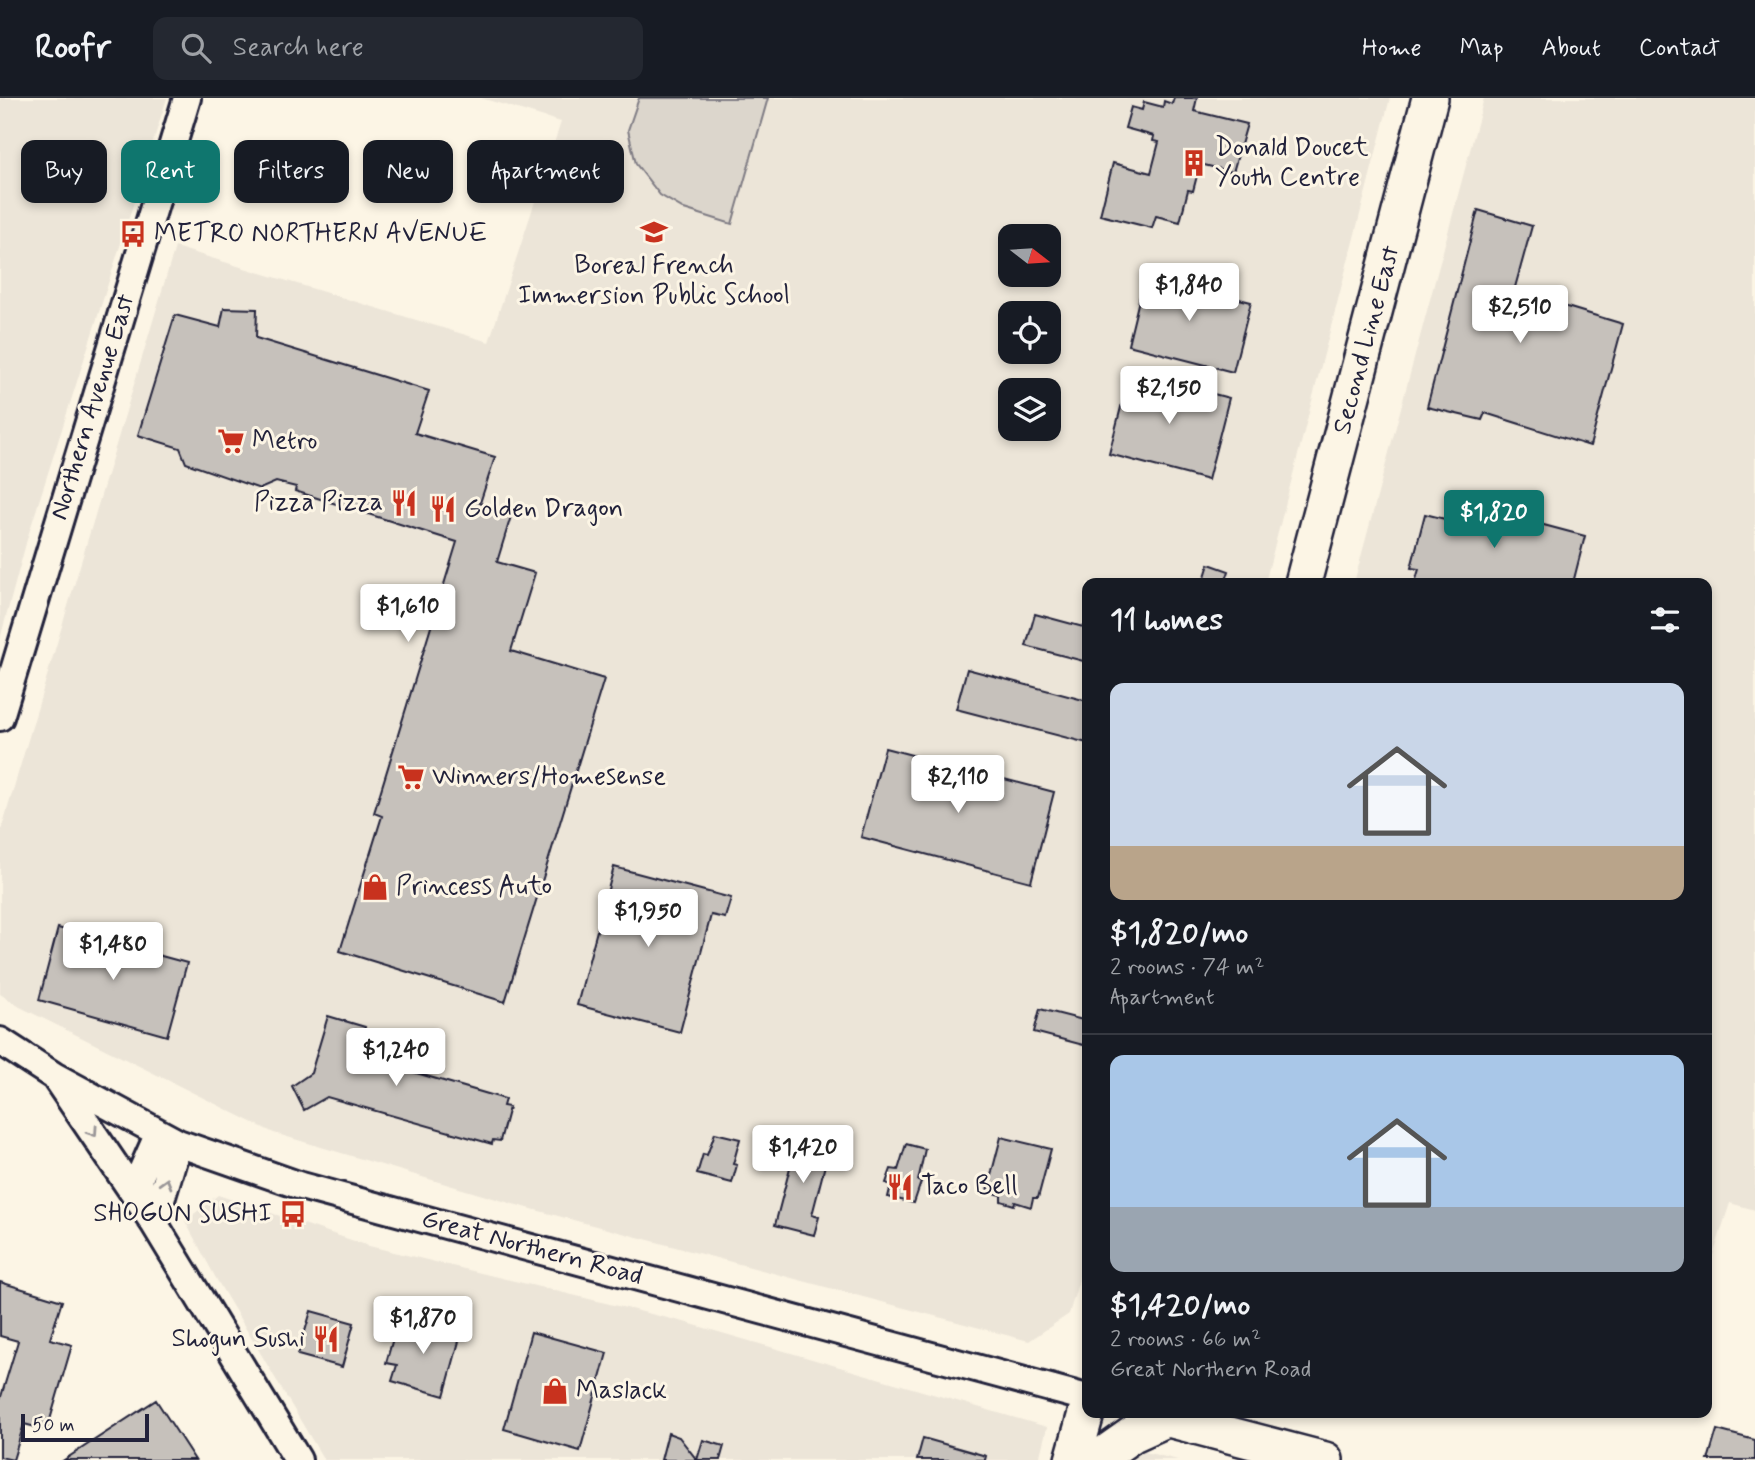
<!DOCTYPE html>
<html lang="en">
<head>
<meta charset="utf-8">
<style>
	:root { --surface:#171b24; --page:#242831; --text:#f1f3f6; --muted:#9ea1a6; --line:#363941; --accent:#0f766e }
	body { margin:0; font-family:Mynerve,sans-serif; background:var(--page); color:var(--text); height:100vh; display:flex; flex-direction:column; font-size:26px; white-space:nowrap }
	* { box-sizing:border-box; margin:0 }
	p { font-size:23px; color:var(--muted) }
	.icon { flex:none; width:38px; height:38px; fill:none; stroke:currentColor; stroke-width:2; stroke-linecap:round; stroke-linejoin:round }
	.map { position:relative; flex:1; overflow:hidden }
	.drawer { position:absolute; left:1082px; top:480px; width:630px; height:840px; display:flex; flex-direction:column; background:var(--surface); border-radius:14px; box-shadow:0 4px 10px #0003 }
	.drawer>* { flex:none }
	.guide { position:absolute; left:21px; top:42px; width:665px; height:63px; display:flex; gap:14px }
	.needle { width:46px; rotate:107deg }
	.tools { position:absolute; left:998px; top:126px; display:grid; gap:14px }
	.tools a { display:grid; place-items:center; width:63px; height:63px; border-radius:14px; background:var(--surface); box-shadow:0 4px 10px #0003; font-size:35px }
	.scale { position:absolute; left:21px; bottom:18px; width:128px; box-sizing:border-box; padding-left:7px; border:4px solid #22223b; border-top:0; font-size:19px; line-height:24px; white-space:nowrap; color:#22223b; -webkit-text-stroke:5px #fcf5e5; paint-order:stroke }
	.price { position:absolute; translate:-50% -60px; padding:0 16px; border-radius:7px; background:#fff; color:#222; font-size:23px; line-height:46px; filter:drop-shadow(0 2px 4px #0008) }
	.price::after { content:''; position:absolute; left:50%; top:42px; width:21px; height:16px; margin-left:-10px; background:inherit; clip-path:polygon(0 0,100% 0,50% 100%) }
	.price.selected { background:var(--accent); color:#fff }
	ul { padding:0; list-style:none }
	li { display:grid; align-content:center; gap:14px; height:371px; padding:0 28px }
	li+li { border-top:2px solid var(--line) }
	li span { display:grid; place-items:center; height:217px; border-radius:14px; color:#555 }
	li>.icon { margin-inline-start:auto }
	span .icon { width:126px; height:126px; fill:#fffc; stroke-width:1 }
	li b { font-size:30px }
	h2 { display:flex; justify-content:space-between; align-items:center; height:84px; padding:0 28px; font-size:30px }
	.chip { padding:0 24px; border-radius:14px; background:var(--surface); box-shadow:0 4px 10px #0003; font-size:24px; line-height:63px }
	.chip.selected { background:var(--accent); color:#fff }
	header { display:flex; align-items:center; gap:42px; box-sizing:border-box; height:98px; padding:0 35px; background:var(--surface); border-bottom:2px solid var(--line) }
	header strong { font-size:33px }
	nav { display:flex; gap:38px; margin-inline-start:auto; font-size:24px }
	.search { width:490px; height:63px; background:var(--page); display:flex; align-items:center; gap:18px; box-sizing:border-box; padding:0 24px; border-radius:14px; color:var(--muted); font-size:26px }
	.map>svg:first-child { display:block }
</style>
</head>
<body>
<header>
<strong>Roofr</strong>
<div class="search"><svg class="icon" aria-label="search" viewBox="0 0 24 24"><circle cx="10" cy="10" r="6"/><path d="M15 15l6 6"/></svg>Search here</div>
<nav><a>Home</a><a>Map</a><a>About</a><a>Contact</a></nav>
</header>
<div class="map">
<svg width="1755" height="1362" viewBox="0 0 1755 1362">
	<rect width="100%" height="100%" fill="#fcf5e5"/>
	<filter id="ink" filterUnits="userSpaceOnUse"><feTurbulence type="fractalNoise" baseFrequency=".0143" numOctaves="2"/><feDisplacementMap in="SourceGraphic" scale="14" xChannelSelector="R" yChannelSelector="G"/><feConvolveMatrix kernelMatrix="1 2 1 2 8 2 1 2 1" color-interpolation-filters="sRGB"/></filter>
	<g filter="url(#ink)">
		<!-- built -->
		<path fill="#ece5d8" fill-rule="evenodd" d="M 0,0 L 167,0 L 28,438 L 0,541 Z
			M 481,0 L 1390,0 L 1265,485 L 1087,485 L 1087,1154 L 1069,1216 L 1029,1243 L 513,1106 L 274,1035 L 20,909 L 0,896 L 0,736 L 175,149 L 489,244 L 561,24 ZM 1010,138 L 1048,138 L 1048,177 L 1010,177 ZM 1010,215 L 1048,215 L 1048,254 L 1010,254 ZM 1010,292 L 1048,292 L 1048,331 L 1010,331 Z
			M 1484,0 L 1755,0 L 1755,1112 L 1730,1105 L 1706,1179 L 1706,485 L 1354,485 Z
			M 218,1097 L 369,1148 L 684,1224 L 1047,1329 L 1039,1362 L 324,1362 L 218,1184 L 185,1123 Z
			M 1141,1353 L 1178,1362 L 1127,1362 Z"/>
		<!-- green -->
		<path fill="#dcd6cc" stroke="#7f7c84" stroke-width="2" d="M 639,0 L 768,0 L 732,126 L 684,111 L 660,97 L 636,66 L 628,32 Z"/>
		<!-- building -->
		<path fill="#c6c1bb" stroke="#22223b" stroke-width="2" d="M 1174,0 L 1197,0 L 1194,13 L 1247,26 L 1233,74 L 1200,66 L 1193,93 L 1188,92 L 1180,124 L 1156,118 L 1152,130 L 1100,117 L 1113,65 L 1151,75 L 1159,44 L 1153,43 L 1154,38 L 1125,30 L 1131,9 L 1142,12 L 1144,4 L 1163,9 L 1164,3 L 1172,6 Z
			M 1478,112 L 1532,128 L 1514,193 L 1623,226 L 1590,348 L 1485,315 L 1482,322 L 1427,309 Z
			M 1145,177 L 1251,204 L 1233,274 L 1128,247 Z
			M 224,210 L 257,211 L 256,240 L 429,293 L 415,335 L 495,359 L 480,405 L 512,415 L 497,464 L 535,475 L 511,553 L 604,581 L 505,904 L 340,853 L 382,718 L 374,715 L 457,444 L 295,393 L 296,389 L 276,384 L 260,391 L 186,365 L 180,350 L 138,337 L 175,217 L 220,229 Z
			M 1130,274 L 1229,300 L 1208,382 L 1109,356 Z
			M 1461,405 L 1585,438 L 1573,485 L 1415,485 L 1419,471 L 1411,470 L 1425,416 L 1457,424 Z
			M 1209,466 L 1229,473 L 1225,485 L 1203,485 Z
			M 1035,516 L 1087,530 L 1087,564 L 1026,548 Z
			M 967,571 L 1087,603 L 1087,645 L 956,611 Z
			M 885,650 L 1054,694 L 1031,784 L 861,739 Z
			M 614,769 L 731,800 L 725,820 L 711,817 L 680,934 L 577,907 Z
			M 58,830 L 187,865 L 167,938 L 39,902 Z
			M 1040,911 L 1087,923 L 1087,948 L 1034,934 Z
			M 328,918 L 365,929 L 363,937 L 371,939 L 365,960 L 505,1001 L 503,1008 L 509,1009 L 500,1043 L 493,1042 L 492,1046 L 327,999 L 304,1012 L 292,988 L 311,975 Z
			M 715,1035 L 740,1041 L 733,1066 L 737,1067 L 732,1085 L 697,1076 L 703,1056 L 707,1057 Z
			M 799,1035 L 831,1044 L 812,1117 L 819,1119 L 814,1137 L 775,1127 Z
			M 1001,1039 L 1051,1051 L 1038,1100 L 1033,1100 L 1031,1109 L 1015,1104 L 1014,1107 L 1001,1103 L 1001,1097 L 987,1093 Z
			M 906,1046 L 925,1051 L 918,1083 L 921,1084 L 914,1105 L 888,1099 L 891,1087 L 886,1085 L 891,1071 L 898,1072 Z
			M 0,1184 L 62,1203 L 50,1241 L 72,1247 L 47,1332 L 24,1326 L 13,1362 L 0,1359 L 0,1302 L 18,1243 L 0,1238 Z
			M 311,1213 L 354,1225 L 342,1269 L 298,1257 Z
			M 399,1219 L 461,1236 L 444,1298 L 392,1283 L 397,1267 L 386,1265 Z
			M 531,1234 L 607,1255 L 580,1353 L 504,1331 Z
			M 156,1302 L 195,1362 L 64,1362 Z
			M 1717,1332 L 1755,1342 L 1755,1362 L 1708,1362 Z
			M 668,1335 L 679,1339 L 697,1362 L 703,1342 L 724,1348 L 720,1362 L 661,1362 Z
			M 923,1340 L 986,1358 L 985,1362 L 917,1362 Z"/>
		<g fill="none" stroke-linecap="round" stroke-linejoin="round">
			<defs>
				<path id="secondary" d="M 0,619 L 187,0
					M 0,943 L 54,978 L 178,1045 L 301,1088 L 1087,1300
					M 57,982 L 154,1125 L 298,1362
					M 138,1101 L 140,1078 L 159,1035
					M 154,1125 L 178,1045"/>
				<path id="highway" d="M 1303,485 L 1430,0
					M 1142,1314 L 1325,1362
					M 1073,1362 L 1087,1312
					M 1096,1362 L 1133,1336 L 1166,1321"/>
			</defs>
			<!-- secondary casing -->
			<use href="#secondary" stroke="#22223b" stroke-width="32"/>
			<!-- highway casing -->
			<use href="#highway" stroke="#22223b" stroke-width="40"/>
			<!-- secondary -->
			<use href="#secondary" stroke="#fcf5e5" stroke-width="26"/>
			<!-- highway -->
			<use href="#highway" stroke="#fcf5e5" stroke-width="35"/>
		</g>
		<!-- one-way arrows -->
		<defs><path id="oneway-chevron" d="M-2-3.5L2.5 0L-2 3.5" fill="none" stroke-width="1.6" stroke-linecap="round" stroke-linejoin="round" transform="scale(1.75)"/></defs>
		<g stroke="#9a9698">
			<use href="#oneway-chevron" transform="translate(93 1034) rotate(56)"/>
			<use href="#oneway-chevron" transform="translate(166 1085) rotate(-74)"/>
		</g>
	</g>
	<!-- icons -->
	<defs>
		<symbol id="building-bare" viewBox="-9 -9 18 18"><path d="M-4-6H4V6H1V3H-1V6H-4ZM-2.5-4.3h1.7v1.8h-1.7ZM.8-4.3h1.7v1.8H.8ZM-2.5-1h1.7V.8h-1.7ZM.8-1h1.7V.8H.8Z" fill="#c8321e" stroke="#fcf5e5" stroke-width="2.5" paint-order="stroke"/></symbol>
		<symbol id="school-bare" viewBox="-9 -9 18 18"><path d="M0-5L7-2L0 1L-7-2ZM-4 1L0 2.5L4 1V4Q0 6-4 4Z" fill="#c8321e" stroke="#fcf5e5" stroke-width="2.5" paint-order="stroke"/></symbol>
		<symbol id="bus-bare" viewBox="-9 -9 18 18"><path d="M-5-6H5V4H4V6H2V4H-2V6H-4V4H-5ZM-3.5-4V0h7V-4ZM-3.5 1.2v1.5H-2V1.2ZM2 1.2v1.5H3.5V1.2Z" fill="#c8321e" stroke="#fcf5e5" stroke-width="2.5" paint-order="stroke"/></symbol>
		<symbol id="supermarket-bare" viewBox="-9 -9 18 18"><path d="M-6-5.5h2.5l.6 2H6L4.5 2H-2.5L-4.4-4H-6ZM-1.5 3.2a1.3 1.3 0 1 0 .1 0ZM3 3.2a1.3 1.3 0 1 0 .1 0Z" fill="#c8321e" stroke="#fcf5e5" stroke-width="2.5" paint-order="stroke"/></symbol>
		<symbol id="restaurant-bare" viewBox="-9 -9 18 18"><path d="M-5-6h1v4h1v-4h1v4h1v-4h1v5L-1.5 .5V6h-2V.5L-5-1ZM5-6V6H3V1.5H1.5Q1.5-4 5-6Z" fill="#c8321e" stroke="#fcf5e5" stroke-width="2.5" paint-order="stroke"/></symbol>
		<symbol id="shop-bare" viewBox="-9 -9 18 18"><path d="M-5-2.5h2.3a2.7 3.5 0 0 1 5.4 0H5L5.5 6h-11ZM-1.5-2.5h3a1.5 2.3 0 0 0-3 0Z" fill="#c8321e" stroke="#fcf5e5" stroke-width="2.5" paint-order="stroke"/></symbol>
	</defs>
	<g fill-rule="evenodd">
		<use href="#building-bare" x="1175" y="46" width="38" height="38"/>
		<use href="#school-bare" x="635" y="115" width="38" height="38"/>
		<use href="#bus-bare" x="114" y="117" width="38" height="38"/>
		<use href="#supermarket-bare" x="212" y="324" width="38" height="38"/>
		<use href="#restaurant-bare" x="385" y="386" width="38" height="38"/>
		<use href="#restaurant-bare" x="424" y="392" width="38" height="38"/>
		<use href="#supermarket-bare" x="392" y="660" width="38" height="38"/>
		<use href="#shop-bare" x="356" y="770" width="38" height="38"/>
		<use href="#restaurant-bare" x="881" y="1070" width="38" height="38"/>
		<use href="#bus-bare" x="274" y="1097" width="38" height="38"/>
		<use href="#restaurant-bare" x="307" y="1222" width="38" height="38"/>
		<use href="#shop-bare" x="536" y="1274" width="38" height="38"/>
	</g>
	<g text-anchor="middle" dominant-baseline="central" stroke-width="6" stroke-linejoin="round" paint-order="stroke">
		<!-- poi labels -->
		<g font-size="26" fill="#22223b" stroke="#fcf5e5" text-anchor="start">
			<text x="1215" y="50">Donald Doucet<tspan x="1215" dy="30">Youth Centre</tspan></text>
			<text x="154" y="136">METRO NORTHERN AVENUE</text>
			<text x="654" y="168" text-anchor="middle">Boreal French<tspan x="654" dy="30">Immersion Public School</tspan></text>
			<text x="252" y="343">Metro</text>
			<text x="383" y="405" text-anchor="end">Pizza Pizza</text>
			<text x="464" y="411">Golden Dragon</text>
			<text x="432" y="679">Winners/Homesense</text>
			<text x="396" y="789">Princess Auto</text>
			<text x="921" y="1089">Taco Bell</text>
			<text x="272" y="1116" text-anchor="end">SHOGUN SUSHI</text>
			<text x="305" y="1241" text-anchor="end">Shogun Sushi</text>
			<text x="576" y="1293">Maslack</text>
		</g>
		<!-- street labels -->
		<g font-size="26" fill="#22223b" stroke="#fcf5e5">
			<text transform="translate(1367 242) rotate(-75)">Second Line East</text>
			<text transform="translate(93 309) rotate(-73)">Northern Avenue East</text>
			<text transform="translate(532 1150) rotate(15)">Great Northern Road</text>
		</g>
	</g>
</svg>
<div class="tools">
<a><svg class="needle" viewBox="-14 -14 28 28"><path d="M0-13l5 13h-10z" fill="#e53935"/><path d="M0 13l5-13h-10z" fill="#9ea1a6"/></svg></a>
<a><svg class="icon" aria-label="locate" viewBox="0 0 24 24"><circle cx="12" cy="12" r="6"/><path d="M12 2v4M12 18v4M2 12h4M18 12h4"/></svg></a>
<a><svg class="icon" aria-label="layers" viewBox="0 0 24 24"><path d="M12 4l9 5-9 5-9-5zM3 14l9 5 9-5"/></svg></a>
</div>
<div class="scale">50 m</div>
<b class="price" style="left:1189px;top:225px">$1,840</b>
<b class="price" style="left:1520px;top:247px">$2,510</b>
<b class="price" style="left:1169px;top:328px">$2,150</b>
<b class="price selected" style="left:1494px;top:452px">$1,820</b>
<b class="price" style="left:408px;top:546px">$1,610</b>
<b class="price" style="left:958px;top:717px">$2,110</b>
<b class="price" style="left:648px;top:851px">$1,950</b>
<b class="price" style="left:113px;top:884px">$1,480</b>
<b class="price" style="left:396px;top:990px">$1,240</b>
<b class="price" style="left:803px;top:1087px">$1,420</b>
<b class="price" style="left:423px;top:1258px">$1,870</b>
<div class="guide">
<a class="chip">Buy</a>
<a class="chip selected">Rent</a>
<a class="chip">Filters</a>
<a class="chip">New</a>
<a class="chip">Apartment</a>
</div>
<section class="drawer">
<h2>11 homes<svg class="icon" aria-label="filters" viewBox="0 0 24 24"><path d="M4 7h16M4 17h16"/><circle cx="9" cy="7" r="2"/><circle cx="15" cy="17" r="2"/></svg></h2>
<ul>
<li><span style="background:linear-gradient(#c9d6e8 75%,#b9a48a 0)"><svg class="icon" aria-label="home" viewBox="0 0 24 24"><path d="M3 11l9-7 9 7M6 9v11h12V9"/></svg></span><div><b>$1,820/mo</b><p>2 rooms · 74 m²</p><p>Apartment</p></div></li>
<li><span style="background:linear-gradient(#a9c7e8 70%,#9aa5b1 0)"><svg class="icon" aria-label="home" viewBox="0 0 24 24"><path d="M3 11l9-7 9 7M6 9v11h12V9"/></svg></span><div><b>$1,420/mo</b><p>2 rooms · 66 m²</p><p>Great Northern Road</p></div></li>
</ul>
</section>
</div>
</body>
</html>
